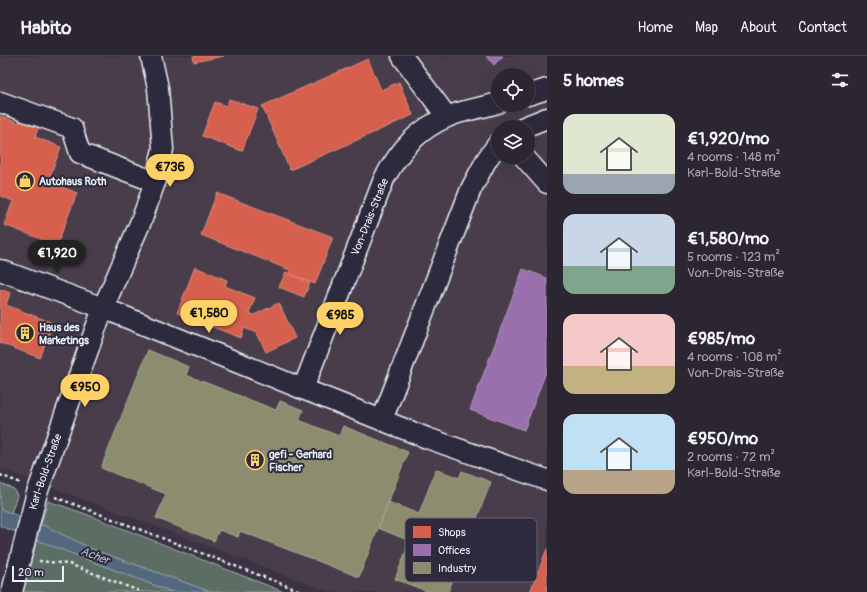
<!DOCTYPE html>
<html lang="en">
<head>
<meta charset="utf-8">
<style>
	:root { --surface:#2c2632; --page:#38323e; --text:#f1f3f6; --muted:#a6a5ac; --line:#48434d; --accent:#ffd166 }
	body { margin:0; font-family:Pangolin,sans-serif; background:var(--page); color:var(--text); height:100vh; display:flex; flex-direction:column; font-size:15px; white-space:nowrap }
	* { box-sizing:border-box; margin:0 }
	p { font-size:13px; color:var(--muted) }
	.icon { flex:none; width:22px; height:22px; fill:none; stroke:currentColor; stroke-width:2; stroke-linecap:round; stroke-linejoin:round }
	.map { position:relative; flex:1; overflow:hidden }
	.details { display:flex; flex-direction:column; background:var(--surface); width:320px }
	.details>* { flex:none }
	.tools { position:absolute; left:491px; top:12px; display:grid; gap:8px }
	.tools a { display:grid; place-items:center; width:44px; height:44px; border-radius:50%; background:var(--surface); box-shadow:0 4px 16px #0002,0 0 0 1px var(--line); font-size:20px }
	.scale { position:absolute; left:12px; bottom:10px; width:52px; box-sizing:border-box; padding-left:4px; border:2px solid #e8f1f8; border-top:0; font-size:11px; line-height:14px; white-space:nowrap; color:#e8f1f8; -webkit-text-stroke:3px #2f2a3d; paint-order:stroke }
	.price { position:absolute; translate:-50% -34px; padding:0 9px; border-radius:14px; background:var(--accent); color:#111; font-size:13px; line-height:26px; filter:drop-shadow(0 1px 2px #0008) }
	.price::after { content:''; position:absolute; left:50%; top:24px; width:12px; height:9px; margin-left:-6px; background:inherit; clip-path:polygon(0 0,100% 0,50% 100%) }
	.price.active { background:#222; color:#fff }
	ul { padding:0; list-style:none }
	li { display:flex; align-items:center; gap:12px; height:100px; padding:0 16px }
	li span { display:grid; place-items:center; flex:none; width:112px; height:80px; border-radius:12px; color:#555 }
	li>.icon { margin-inline-start:auto }
	span .icon { width:48px; height:48px; fill:#fffc; stroke-width:1 }
	li b { font-size:17px }
	h2 { display:flex; justify-content:space-between; align-items:center; height:48px; padding:0 16px; font-size:17px }
	header { display:flex; align-items:center; gap:24px; box-sizing:border-box; height:56px; padding:0 20px; background:var(--surface); border-bottom:1px solid var(--line) }
	header strong { font-size:19px }
	nav { display:flex; gap:22px; margin-inline-start:auto; font-size:14px }
	main { display:flex; flex:1; min-height:0 }
	.map>svg:first-child { display:block }
</style>
</head>
<body>
<header>
<strong>Habito</strong>
<nav><a>Home</a><a>Map</a><a>About</a><a>Contact</a></nav>
</header>
<main>
<div class="map">
<svg width="547" height="536" viewBox="0 0 547 536">
	<rect width="100%" height="100%" fill="#3b3343"/>
	<filter id="ink" filterUnits="userSpaceOnUse"><feTurbulence type="fractalNoise" baseFrequency=".025" numOctaves="2"/><feDisplacementMap in="SourceGraphic" scale="8" xChannelSelector="R" yChannelSelector="G"/><feConvolveMatrix kernelMatrix="1 2 1 2 8 2 1 2 1" color-interpolation-filters="sRGB"/></filter>
	<g filter="url(#ink)">
		<!-- built -->
		<path fill="#4a3e4b" fill-rule="evenodd" d="M 0,0 L 547,0 L 547,536 L 331,536 L 0,412 ZM 498,19 L 528,19 L 528,49 L 498,49 ZM 498,71 L 528,71 L 528,101 L 498,101 Z"/>
		<!-- green -->
		<path fill="#5c6d64" stroke="#a2afae" d="M 0,427 L 15,434 L 17,440 L 11,457 L 0,453 Z
			M 48,445 L 86,458 L 284,536 L 211,536 L 92,493 L 41,468 Z
			M 37,484 L 172,536 L 23,536 Z"/>
		<!-- water -->
		<path fill="#52687d" stroke="#8e9fae" d="M 0,453 L 41,468 L 92,493 L 211,536 L 172,536 L 0,470 Z"/>
		<!-- shops -->
		<path fill="#d6604d" stroke="#db8c80" d="M 193,0 L 224,0 L 194,6 Z
			M 368,3 L 381,34 L 399,26 L 413,59 L 290,114 L 262,50 Z
			M 229,43 L 258,53 L 242,95 L 202,80 L 215,46 L 227,50 Z
			M 0,60 L 19,67 L 22,60 L 40,67 L 35,81 L 61,91 L 48,125 L 77,137 L 57,189 L 4,169 L 13,145 L 0,140 Z
			M 217,137 L 333,181 L 315,228 L 290,218 L 290,214 L 201,179 Z
			M 195,211 L 227,224 L 225,230 L 255,242 L 249,257 L 254,259 L 279,247 L 295,282 L 266,296 L 257,277 L 244,272 L 241,282 L 177,257 Z
			M 286,216 L 310,227 L 304,241 L 279,231 Z
			M 0,233 L 10,237 L 6,249 L 53,267 L 40,302 L 0,287 Z
			M 547,493 L 547,536 L 530,536 Z"/>
		<!-- offices -->
		<path fill="#9970ab" stroke="#b197c2" d="M 486,0 L 503,0 L 494,9 Z
			M 523,213 L 547,222 L 547,313 L 524,374 L 470,354 Z"/>
		<!-- industry -->
		<path fill="#8c8c6e" stroke="#a8aa97" d="M 148,294 L 189,311 L 186,319 L 276,354 L 280,345 L 303,354 L 299,364 L 339,380 L 343,370 L 408,396 L 359,521 L 240,475 L 238,481 L 219,474 L 214,485 L 156,462 L 166,438 L 101,412 Z
			M 436,413 L 459,422 L 462,415 L 491,426 L 448,536 L 429,536 L 395,523 L 410,485 L 378,472 L 388,446 L 419,458 Z"/>
		<g fill="none" stroke-linecap="round" stroke-linejoin="round">
			<defs>
				<g id="minor">
					<path d="M 402,0 L 447,61"/>
					<path d="M 528,39 L 547,33"/>
					<path d="M 0,46 L 72,72 L 80,97 L 155,126"/>
					<path d="M 498,47 C 482,52 462,54 447,61 C 417,74 400,94 384,123 L 303,333 L 427,382 L 547,424"/>
					<path d="M 524,71 L 547,62"/>
					<path d="M 524,101 L 547,127"/>
					<path d="M 0,214 L 103,252 L 303,333"/>
					<path d="M 382,364 L 471,133 L 487,103 L 498,88"/>
					<path id="s1" d="M 12,536 L 36,440 L 103,252 L 142,163 L 155,126 L 163,93 L 158,32 L 151,0"/>
				</g>
			</defs>
			<!-- minor casing -->
			<use href="#minor" stroke="#e8f1f8" stroke-width="23"/>
			<!-- path -->
			<path stroke="#e8f1f8" stroke-width="2.5" stroke-dasharray="3 3" stroke-linecap="butt" d="M 0,419 L 21,427
				M 55,441 L 303,536
				M 39,505 L 69,508 L 142,536"/>
			<!-- minor -->
			<use href="#minor" stroke="#2f2a3d" stroke-width="20"/>
		</g>
	</g>
	<!-- icons -->
	<defs>
		<symbol id="shop-ring" viewBox="-11 -11 22 22"><circle r="9.5" fill="#2f2a3d" stroke="#ffd166" stroke-width="1.5"/><path d="M-5-2.5h2.3a2.7 3.5 0 0 1 5.4 0H5L5.5 6h-11ZM-1.5-2.5h3a1.5 2.3 0 0 0-3 0Z" fill="#ffd166"/></symbol>
		<symbol id="building-ring" viewBox="-11 -11 22 22"><circle r="9.5" fill="#2f2a3d" stroke="#ffd166" stroke-width="1.5"/><path d="M-4-6H4V6H1V3H-1V6H-4ZM-2.5-4.3h1.7v1.8h-1.7ZM.8-4.3h1.7v1.8H.8ZM-2.5-1h1.7V.8h-1.7ZM.8-1h1.7V.8H.8Z" fill="#ffd166"/></symbol>
	</defs>
	<g fill-rule="evenodd">
		<use href="#shop-ring" x="14" y="114" width="22" height="22"/>
		<use href="#building-ring" x="14" y="266" width="22" height="22"/>
		<use href="#building-ring" x="244" y="393" width="22" height="22"/>
	</g>
	<g text-anchor="middle" dominant-baseline="central" stroke-width="4" stroke-linejoin="round" paint-order="stroke">
		<!-- poi labels -->
		<g font-size="11" font-weight="bold" fill="#e8f1f8" stroke="#2f2a3d" text-anchor="start">
			<text x="39" y="125">Autohaus Roth</text>
			<text x="39" y="271">Haus des<tspan x="39" dy="13">Marketings</tspan></text>
			<text x="269" y="398">gefi - Gerhard<tspan x="269" dy="13">Fischer</tspan></text>
		</g>
		<!-- street labels -->
		<g font-size="11" fill="#e8f1f8" stroke="#2f2a3d">
			<text transform="translate(370 161) rotate(-68)">Von-Drais-Straße</text>
			<text stroke="none"><textPath href="#s1" startOffset="125">Karl-Bold-Straße</textPath></text>
		</g>
		<!-- water labels -->
		<g font-size="12" font-style="italic" fill="#acbac7" stroke="#2f2a3d">
			<text transform="translate(95 500) rotate(21)">Acher</text>
		</g>
	</g>
	<!-- legend -->
	<rect x="405" y="462" width="132" height="64" rx="6" fill="#2f2a3d" stroke="#666675" stroke-width="1"/>
	<rect x="413" y="470" width="18" height="12" fill="#d6604d"/>
	<rect x="413" y="488" width="18" height="12" fill="#9970ab"/>
	<rect x="413" y="506" width="18" height="12" fill="#8c8c6e"/>
	<g font-size="11" fill="#e8f1f8">
		<text x="438" y="480">Shops</text>
		<text x="438" y="498">Offices</text>
		<text x="438" y="516">Industry</text>
	</g>
</svg>
<div class="tools">
<a><svg class="icon" aria-label="locate" viewBox="0 0 24 24"><circle cx="12" cy="12" r="6"/><path d="M12 2v4M12 18v4M2 12h4M18 12h4"/></svg></a>
<a><svg class="icon" aria-label="layers" viewBox="0 0 24 24"><path d="M12 4l9 5-9 5-9-5zM3 14l9 5 9-5"/></svg></a>
</div>
<div class="scale">20 m</div>
<b class="price" style="left:170px;top:132px">€736</b>
<b class="price active" style="left:57px;top:218px">€1,920</b>
<b class="price" style="left:209px;top:278px">€1,580</b>
<b class="price" style="left:340px;top:280px">€985</b>
<b class="price" style="left:85px;top:352px">€950</b>
</div>
<section class="details">
<h2>5 homes<svg class="icon" aria-label="filters" viewBox="0 0 24 24"><path d="M4 7h16M4 17h16"/><circle cx="9" cy="7" r="2"/><circle cx="15" cy="17" r="2"/></svg></h2>
<ul>
<li><span style="background:linear-gradient(#dfe7d0 75%,#9aa5b1 0)"><svg class="icon" aria-label="home" viewBox="0 0 24 24"><path d="M3 11l9-7 9 7M6 9v11h12V9"/></svg></span><div><b>€1,920/mo</b><p>4 rooms · 148 m²</p><p>Karl-Bold-Straße</p></div></li>
<li><span style="background:linear-gradient(#c9d6e8 65%,#7fa58c 0)"><svg class="icon" aria-label="home" viewBox="0 0 24 24"><path d="M3 11l9-7 9 7M6 9v11h12V9"/></svg></span><div><b>€1,580/mo</b><p>5 rooms · 123 m²</p><p>Von-Drais-Straße</p></div></li>
<li><span style="background:linear-gradient(#f6c9c9 65%,#c2b280 0)"><svg class="icon" aria-label="home" viewBox="0 0 24 24"><path d="M3 11l9-7 9 7M6 9v11h12V9"/></svg></span><div><b>€985/mo</b><p>4 rooms · 108 m²</p><p>Von-Drais-Straße</p></div></li>
<li><span style="background:linear-gradient(#bfe0f5 70%,#b9a48a 0)"><svg class="icon" aria-label="home" viewBox="0 0 24 24"><path d="M3 11l9-7 9 7M6 9v11h12V9"/></svg></span><div><b>€950/mo</b><p>2 rooms · 72 m²</p><p>Karl-Bold-Straße</p></div></li>
</ul>
</section>
</main>
</body>
</html>
